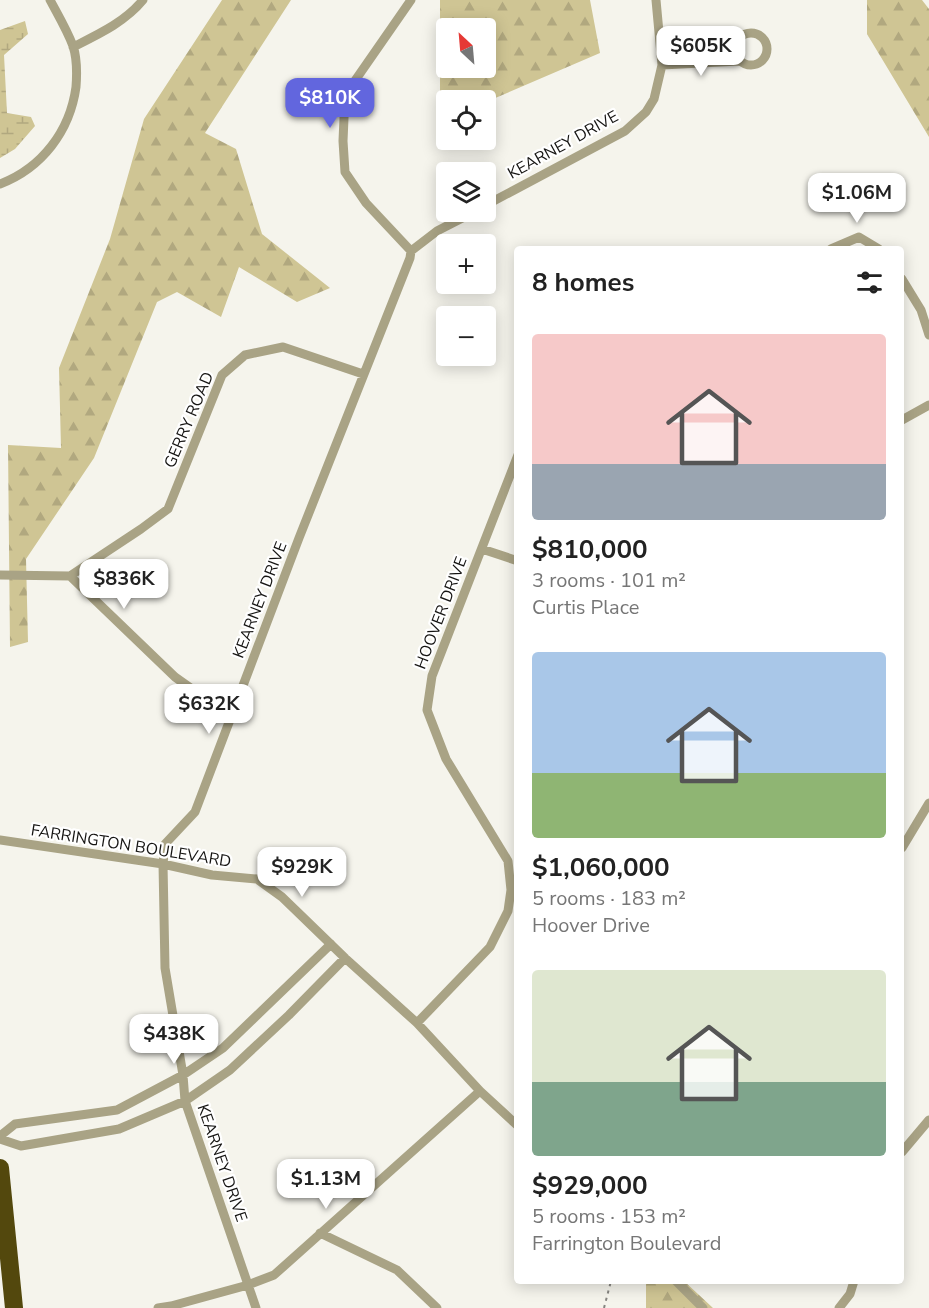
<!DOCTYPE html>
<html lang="en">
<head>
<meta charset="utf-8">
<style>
	:root { --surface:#fff; --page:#f2f2f2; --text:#222; --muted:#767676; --accent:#6266de }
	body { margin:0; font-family:"Nunito Sans",sans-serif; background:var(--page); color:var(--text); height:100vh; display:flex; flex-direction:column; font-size:22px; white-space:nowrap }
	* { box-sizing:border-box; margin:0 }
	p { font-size:20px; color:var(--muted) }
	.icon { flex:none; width:33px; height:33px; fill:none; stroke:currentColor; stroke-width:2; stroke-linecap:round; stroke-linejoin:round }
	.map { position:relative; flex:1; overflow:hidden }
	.panel { position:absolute; left:514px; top:246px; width:390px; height:1038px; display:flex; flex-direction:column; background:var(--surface); border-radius:6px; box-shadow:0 3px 15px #0003 }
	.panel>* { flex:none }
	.needle { width:39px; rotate:334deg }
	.controls { position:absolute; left:436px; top:18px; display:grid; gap:12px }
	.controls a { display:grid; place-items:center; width:60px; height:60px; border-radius:6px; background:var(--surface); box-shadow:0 3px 15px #0003; font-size:30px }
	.price { position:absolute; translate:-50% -51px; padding:0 14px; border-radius:12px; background:#fff; color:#222; font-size:20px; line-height:39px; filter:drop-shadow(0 2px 3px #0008) }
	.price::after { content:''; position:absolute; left:50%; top:36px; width:18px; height:14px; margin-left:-9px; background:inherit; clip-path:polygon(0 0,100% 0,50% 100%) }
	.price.selected { background:var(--accent); color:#fff }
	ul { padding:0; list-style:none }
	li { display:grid; align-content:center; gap:12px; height:318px; padding:0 18px }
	li span { display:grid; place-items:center; height:186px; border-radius:6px; color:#555 }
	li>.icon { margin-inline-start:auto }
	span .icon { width:108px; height:108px; fill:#fffc; stroke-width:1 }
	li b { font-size:26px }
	h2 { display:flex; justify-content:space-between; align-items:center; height:72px; padding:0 18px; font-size:26px }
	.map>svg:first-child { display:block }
</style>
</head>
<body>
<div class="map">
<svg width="929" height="1308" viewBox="0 0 929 1308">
	<defs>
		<pattern id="forest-firs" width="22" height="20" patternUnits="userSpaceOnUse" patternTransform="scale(1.5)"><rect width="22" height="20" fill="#cfc594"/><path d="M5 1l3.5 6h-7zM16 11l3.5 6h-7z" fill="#b1a87f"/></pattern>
		<pattern id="wetland-marsh" width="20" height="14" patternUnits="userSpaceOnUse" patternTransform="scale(1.5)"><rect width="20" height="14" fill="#cfc594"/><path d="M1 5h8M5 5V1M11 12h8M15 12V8" fill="none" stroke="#b1a87f"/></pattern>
	</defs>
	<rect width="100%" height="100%" fill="#f5f4ec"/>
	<!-- forest -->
	<path fill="url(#forest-firs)" fill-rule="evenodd" d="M 222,0 L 291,0 L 205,133 L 236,149 L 262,234 L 330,288 L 297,302 L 239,267 L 221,317 L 177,292 L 157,302 L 94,458 L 26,559 L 28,642 L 10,647 L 8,445 L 61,448 L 59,368 L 110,239 L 144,119 Z
		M 440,0 L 590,0 L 600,53 L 486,102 L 486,100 L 447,100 L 447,119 L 440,122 ZM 447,28 L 486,28 L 486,68 L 447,68 Z
		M 867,0 L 922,0 L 929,9 L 929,137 L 867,34 Z
		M 646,1281 L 684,1281 L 713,1308 L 646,1308 Z"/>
	<!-- wetland -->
	<path fill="url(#wetland-marsh)" d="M 25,21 L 28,34 L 4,55 L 7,113 L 31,117 L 35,126 L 15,149 L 0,158 L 0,30 Z"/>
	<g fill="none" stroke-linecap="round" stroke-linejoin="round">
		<!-- path -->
		<path stroke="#868580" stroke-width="2" stroke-dasharray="3 4.5" stroke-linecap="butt" d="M 604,1308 L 611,1281"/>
		<!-- street -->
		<path stroke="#a9a385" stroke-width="9" d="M 411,0 L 345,95 L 343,141 L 345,172 L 366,203 L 411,251
			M735 49a16 16 0 1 1 32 0a16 16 0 1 1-32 0Z
			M 73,47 C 99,34 125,22 143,0
			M 662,65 L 739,61
			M 0,184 C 42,168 70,131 76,87 C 77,74 77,58 73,46 C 67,30 58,15 50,0
			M 486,205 L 625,131 L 646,112 L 654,99 L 662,65 L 656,0
			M 831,249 L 859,237 L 879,249
			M 902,279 L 921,310 L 929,335
			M 902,420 L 929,405
			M 482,549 L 518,561
			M 0,575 L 70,576 L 175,677 L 199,694 L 236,702
			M 70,576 L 141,529 L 168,509 L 222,375 L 245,355 L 283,347 L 363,374
			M 0,840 L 163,864 L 212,875 L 257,879 L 282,897 L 345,958 L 417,1023 L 480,1091 L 518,1126
			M 902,848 L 929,803
			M 417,1023 L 490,947 L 508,911 L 511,890 L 508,861 L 446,759 L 427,710 L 432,676 L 518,455
			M 0,1136 L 15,1124 L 117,1110 L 183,1075 L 223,1048 L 331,944
			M 0,1139 L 21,1146 L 119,1129 L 185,1101 L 230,1070 L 289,1015 L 345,958
			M 902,1152 L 929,1120
			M 320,1233 L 397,1270 L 437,1308
			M 676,1281 L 703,1308
			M 158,1308 L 171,1306 L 248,1285 L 274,1275 L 480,1091
			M 256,1308 L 185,1101 L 183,1075 L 165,968 L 163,864 L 165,844 L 195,812 L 299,538 L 410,258 L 411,251 L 437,231 L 474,212
			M 839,1308 L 850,1294 L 854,1281"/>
		<!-- highway -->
		<path stroke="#53480d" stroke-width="18" d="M 0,1168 L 14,1308"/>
	</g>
	<g text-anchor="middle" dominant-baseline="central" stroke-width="4.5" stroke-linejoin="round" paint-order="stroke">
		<!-- street labels -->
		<g font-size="16" fill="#151412" stroke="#fff">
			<text transform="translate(563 145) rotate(-29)">KEARNEY DRIVE</text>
			<text transform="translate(189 420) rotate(-67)">GERRY ROAD</text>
			<text transform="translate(260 600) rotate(-69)">KEARNEY DRIVE</text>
			<text transform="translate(441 613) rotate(-69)">HOOVER DRIVE</text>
			<text transform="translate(131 846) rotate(9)">FARRINGTON BOULEVARD</text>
			<text transform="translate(222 1163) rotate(71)">KEARNEY DRIVE</text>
		</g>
	</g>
</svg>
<div class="controls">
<a><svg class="needle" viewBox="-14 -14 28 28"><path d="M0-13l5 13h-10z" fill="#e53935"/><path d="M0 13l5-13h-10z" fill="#767676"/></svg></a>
<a><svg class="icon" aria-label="locate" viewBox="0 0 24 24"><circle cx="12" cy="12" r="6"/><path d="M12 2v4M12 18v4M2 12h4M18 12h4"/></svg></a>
<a><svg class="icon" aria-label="layers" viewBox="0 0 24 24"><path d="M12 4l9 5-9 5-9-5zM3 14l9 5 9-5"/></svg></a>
<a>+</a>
<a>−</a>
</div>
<b class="price" style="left:701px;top:77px">$605K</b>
<b class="price selected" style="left:330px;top:129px">$810K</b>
<b class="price" style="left:857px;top:224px">$1.06M</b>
<b class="price" style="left:124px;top:610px">$836K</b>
<b class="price" style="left:209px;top:735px">$632K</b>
<b class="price" style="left:302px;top:898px">$929K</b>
<b class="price" style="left:174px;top:1065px">$438K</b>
<b class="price" style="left:326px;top:1210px">$1.13M</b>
<section class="panel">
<h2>8 homes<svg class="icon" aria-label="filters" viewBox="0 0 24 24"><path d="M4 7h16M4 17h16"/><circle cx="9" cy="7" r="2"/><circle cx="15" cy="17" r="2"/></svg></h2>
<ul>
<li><span style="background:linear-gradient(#f6c9c9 70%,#9aa5b1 0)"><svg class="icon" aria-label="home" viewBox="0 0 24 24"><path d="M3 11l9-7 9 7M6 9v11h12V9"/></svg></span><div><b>$810,000</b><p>3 rooms · 101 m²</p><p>Curtis Place</p></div></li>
<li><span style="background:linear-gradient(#a9c7e8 65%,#8fb573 0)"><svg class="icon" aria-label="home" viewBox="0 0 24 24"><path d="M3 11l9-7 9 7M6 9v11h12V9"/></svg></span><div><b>$1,060,000</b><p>5 rooms · 183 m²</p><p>Hoover Drive</p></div></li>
<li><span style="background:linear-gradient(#dfe7d0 60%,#7fa58c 0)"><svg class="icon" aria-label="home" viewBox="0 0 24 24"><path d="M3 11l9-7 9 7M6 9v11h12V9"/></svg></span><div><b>$929,000</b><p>5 rooms · 153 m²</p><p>Farrington Boulevard</p></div></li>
</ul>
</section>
</div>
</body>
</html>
